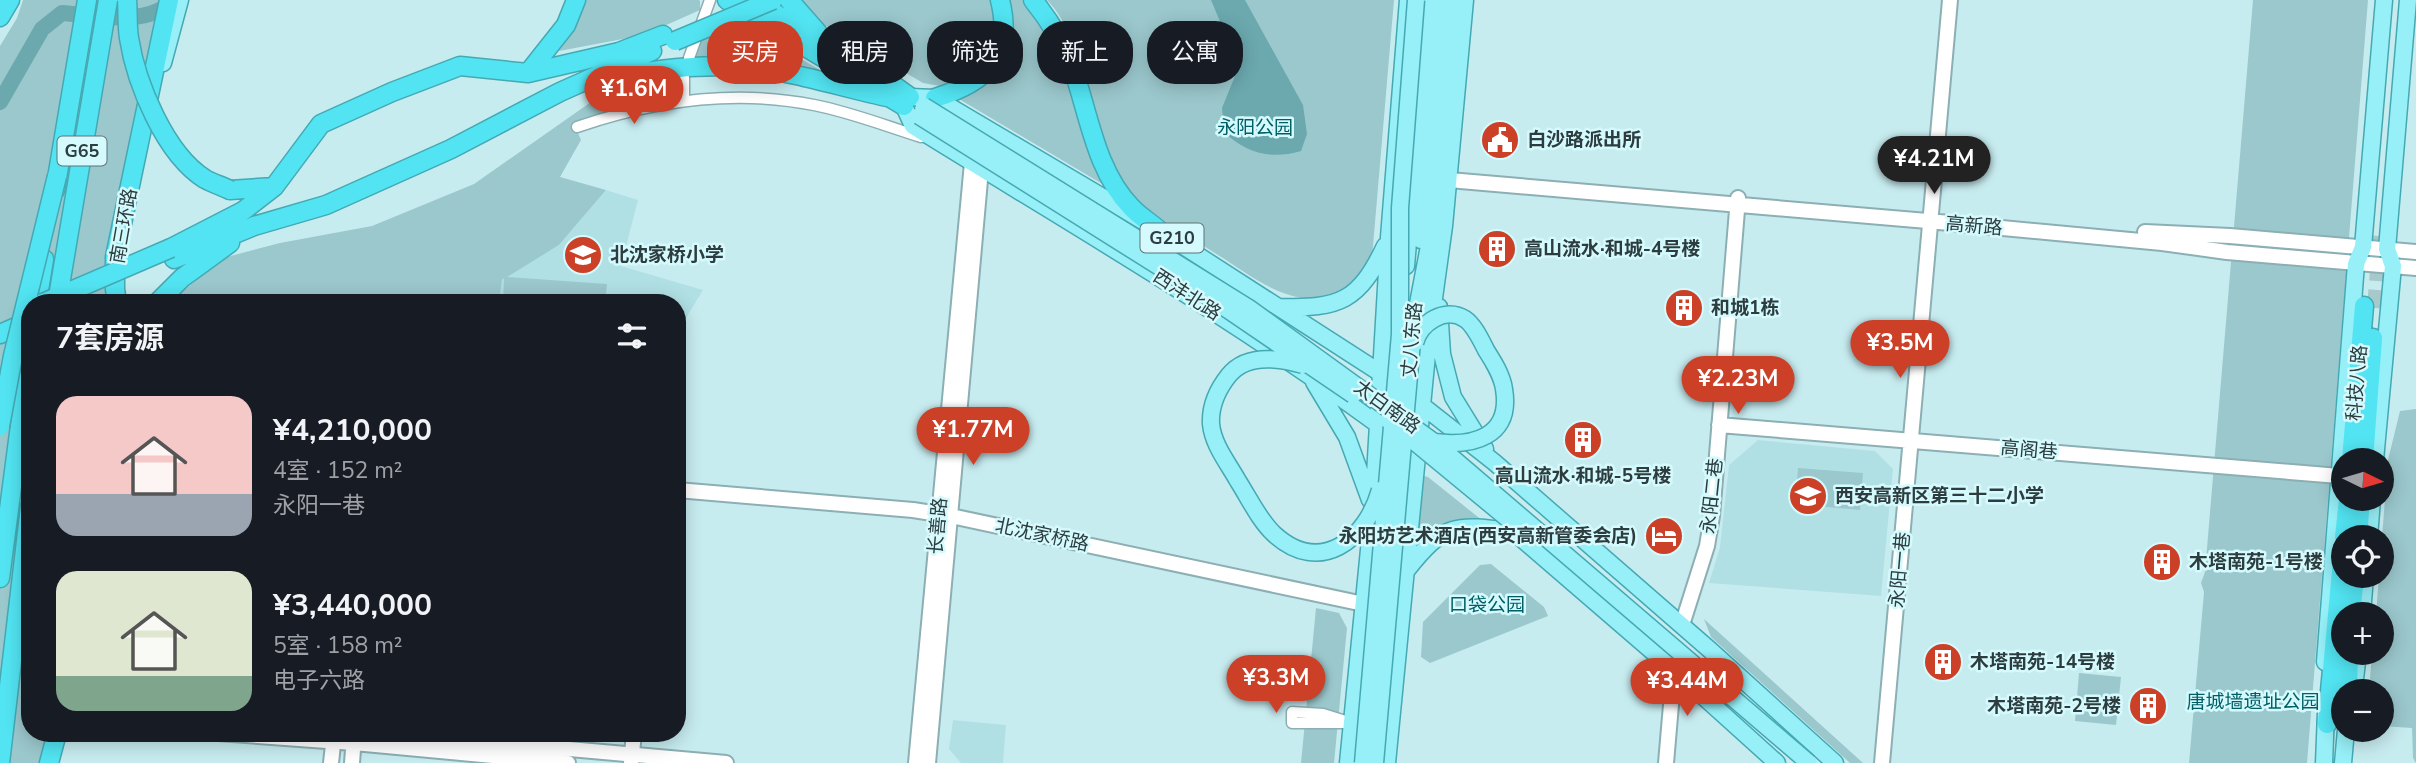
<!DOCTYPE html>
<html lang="zh">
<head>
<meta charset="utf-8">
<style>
	:root { --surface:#171b24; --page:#20242c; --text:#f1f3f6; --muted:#9ea1a6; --accent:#cb4026 }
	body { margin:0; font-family:"Nunito Sans","Noto Sans SC",sans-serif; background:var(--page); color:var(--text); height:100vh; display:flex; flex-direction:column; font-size:26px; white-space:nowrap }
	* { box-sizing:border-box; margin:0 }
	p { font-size:23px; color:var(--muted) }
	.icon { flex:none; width:38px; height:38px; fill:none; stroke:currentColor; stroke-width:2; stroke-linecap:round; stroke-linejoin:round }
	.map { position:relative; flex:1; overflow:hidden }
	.side { position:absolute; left:21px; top:294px; width:665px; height:448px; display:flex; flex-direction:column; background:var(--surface); border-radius:28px; box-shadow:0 4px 18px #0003 }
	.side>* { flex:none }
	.hud { position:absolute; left:707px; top:21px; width:665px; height:63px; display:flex; gap:14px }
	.needle { width:46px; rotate:95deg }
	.buttons { position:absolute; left:2331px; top:448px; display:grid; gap:14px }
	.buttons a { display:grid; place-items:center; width:63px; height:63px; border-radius:50%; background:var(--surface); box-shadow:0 4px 18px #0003; font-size:35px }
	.price { position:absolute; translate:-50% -60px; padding:0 16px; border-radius:24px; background:var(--accent); color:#fff; font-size:23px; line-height:46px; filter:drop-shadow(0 2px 4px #0008) }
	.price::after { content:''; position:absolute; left:50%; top:42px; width:21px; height:16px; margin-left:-10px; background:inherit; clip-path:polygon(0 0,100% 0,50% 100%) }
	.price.current { background:#222; color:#fff }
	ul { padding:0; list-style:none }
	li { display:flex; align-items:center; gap:21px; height:175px; padding:0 35px }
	li span { display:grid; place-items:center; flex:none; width:196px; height:140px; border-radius:21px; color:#555 }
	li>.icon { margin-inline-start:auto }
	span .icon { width:84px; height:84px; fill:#fffc; stroke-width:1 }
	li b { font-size:30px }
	h2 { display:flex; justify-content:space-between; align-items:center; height:84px; padding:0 35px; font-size:30px }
	.chip { padding:0 24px; border-radius:28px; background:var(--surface); box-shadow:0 4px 18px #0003; font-size:24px; line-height:63px }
	.chip.current { background:var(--accent); color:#fff }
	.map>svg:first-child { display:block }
</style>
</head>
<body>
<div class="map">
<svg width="2416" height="763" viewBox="0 0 2416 763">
	<rect width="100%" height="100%" fill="#c7ecf0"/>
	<!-- built -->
	<path fill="#b1e0e4" d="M 606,190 L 638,200 L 621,266 L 703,290 L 677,333 L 677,303 L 499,303 L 502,279 L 559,245 Z
		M 1758,440 L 1875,451 L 1893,469 L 1881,596 L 1709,583 L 1720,547 L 1729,465 Z
		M 953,720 L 1006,725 L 1003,763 L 961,763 L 949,749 Z"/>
	<!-- green -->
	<path fill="#9bc8cd" d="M 23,0 L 163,0 L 109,244 L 105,266 L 107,303 L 30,303 L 30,733 L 50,733 L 44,763 L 0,763 L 0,46 L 17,18 Z
		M 582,0 L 699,0 L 700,1 L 700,10 L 644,35 L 559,51 L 576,25 Z
		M 797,0 L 993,0 L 998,40 L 989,60 L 958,83 L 940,86 L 923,83 L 816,20 Z
		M 1004,0 L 1022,0 L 1031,7 L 1057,41 L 1104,185 L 954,96 L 989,75 Z
		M 1047,0 L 1394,0 L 1372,258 C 1357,282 1334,302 1303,298 C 1272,294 1244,271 1218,255 C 1193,239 1166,224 1143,205 C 1135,199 1128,188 1123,180 C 1090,127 1088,43 1047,0 Z
		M 2253,0 L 2368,0 L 2307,763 L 2189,763 L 2204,592 L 2201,583 L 2205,572 Z
		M 739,23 L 827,74 L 751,62 L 694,58 L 701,39 Z
		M 675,80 L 665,98 L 599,114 L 574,124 L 581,140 L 560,177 L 606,190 L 559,245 L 507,277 L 607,284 L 605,303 L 503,303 L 504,278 L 502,280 L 499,303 L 169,303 L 223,258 L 280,243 L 372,226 L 474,184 L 591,102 L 647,82 Z
		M 2416,409 L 2416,763 L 2413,758 L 2412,728 L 2382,726 L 2382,691 L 2369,691 L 2372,653 L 2382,653 L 2382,614 L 2376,614 L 2379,576 L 2382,576 L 2382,538 L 2388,460 L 2400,411 Z
		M 1798,468 L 1863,473 L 1860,510 L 1795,504 Z
		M 1424,476 L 1428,477 L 1483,521 L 1414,551 L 1419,479 Z
		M 1491,564 L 1544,607 L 1548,616 L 1430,663 L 1421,657 L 1423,622 L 1480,565 Z
		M 1316,608 L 1339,613 L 1347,628 L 1334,763 L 1301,763 Z
		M 1704,619 L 1863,763 L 1850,763 L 1711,637 Z
		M 2079,673 L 2121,677 L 2116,725 L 2075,721 Z"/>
	<!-- water -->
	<path fill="#6ba9af" d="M 1211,0 L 1245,0 L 1303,105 L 1307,134 L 1301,151 C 1270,160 1246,153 1224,132 L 1222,108 L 1237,71 L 1232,50 Z"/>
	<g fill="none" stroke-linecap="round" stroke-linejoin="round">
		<!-- river -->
		<path stroke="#6ba9af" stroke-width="16" d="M 0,102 L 42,29 L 62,13 C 96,15 148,27 172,1"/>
		<!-- highway-tunnel -->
		<path stroke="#a8c9cc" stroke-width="18" stroke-dasharray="18 9" stroke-linecap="butt" d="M 2376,308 L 2382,232"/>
		<defs>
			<path id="street" d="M 689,58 L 710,0
				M 684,100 L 684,77
				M 577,127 C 653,101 734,89 814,105 C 850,112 886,126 921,137
				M 1292,712 L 1323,714 L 1352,723 L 1292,723 Z"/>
			<path id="secondary" d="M 1449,180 L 1939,222 L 2162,243 L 2227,252 L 2416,268
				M 2145,232 L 2230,236 L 2416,252
				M 1719,425 L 2339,476
				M 677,490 L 913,510 L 951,516 L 1373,606
				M 1682,625 L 1707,546 L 1712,516 L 1738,198
				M 218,733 L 354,743 L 568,763
				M 390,733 L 726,763
				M 331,763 L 334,735
				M 352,763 L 354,736
				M 631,763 L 634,733
				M 916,763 L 972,163
				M 928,763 L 981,169
				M 1666,763 L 1674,670
				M 1882,763 L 1950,0"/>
			<path id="primary" d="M 163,63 L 180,0
				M 910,97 L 935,98 L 1160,231 L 1382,374 L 1494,462 L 1710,650 L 1835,763
				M 904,106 L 913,126 C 1077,228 1245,324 1400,441
				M 1421,240 L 1441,0
				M 1406,266 L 1429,0
				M 1279,307 C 1340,309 1359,301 1385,246
				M 1439,307 L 1442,354 L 1453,397 L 1485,449
				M 1413,330 L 1436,209 L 1453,0
				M 1314,382 L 1347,437 L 1370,500
				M 2375,460 L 2393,266 L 2387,249 L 2408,0
				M 1508,527 L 1674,670 L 1777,763
				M 2369,537 L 2372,499
				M 1406,571 C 1444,523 1455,523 1515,532
				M 2362,614 L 2365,576
				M 2325,662 L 2356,264 L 2363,247 L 2384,0
				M 2355,679 L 2358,653
				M 1348,763 L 1373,509 L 1389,237 L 1408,0
				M 1387,763 L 1429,334 L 1444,226 L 1465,0
				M 2324,763 L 2326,713
				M 2343,763 L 2346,730"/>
			<path id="highway" d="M 727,0 L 904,106
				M 752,0 L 878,74 L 910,97
				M 789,0 L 818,33
				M 1033,0 C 1050,21 1064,44 1073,69 C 1089,115 1096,171 1131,207 C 1139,216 1151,223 1160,231
				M 0,17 L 10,0
				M 528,73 L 566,25 L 576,0
				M 607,80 C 668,65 734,61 796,75 C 827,82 859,91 891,98
				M 935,98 C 987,82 1014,57 1000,0
				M 55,190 L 87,0
				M 230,190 L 274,187
				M 171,248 L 243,211 L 274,187 L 321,124 L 392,92 L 460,66 L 528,73 L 619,52 L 663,35
				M 174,259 L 254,226 L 326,205 L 451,149 L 560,92 L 652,51
				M 37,303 L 44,259
				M 117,303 L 115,289 L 115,257 L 169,0
				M 157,303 L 182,278 L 230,243
				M 0,334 L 30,321
				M 2351,460 L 2364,306
				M 2364,460 L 2373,338
				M 2344,537 L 2348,499
				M 2358,537 L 2361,499
				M 0,578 L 30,349
				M 2351,614 L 2355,576
				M 2348,691 L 2349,653
				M 2327,724 L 2343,549
				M 0,763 L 30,507
				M 49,763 L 57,733"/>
		</defs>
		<!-- street casing -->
		<use href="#street" stroke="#8cafb3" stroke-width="13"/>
		<!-- secondary casing -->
		<use href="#secondary" stroke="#8cafb3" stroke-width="18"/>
		<!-- primary casing -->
		<use href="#primary" stroke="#45a9b3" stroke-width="19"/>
		<!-- highway casing -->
		<use href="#highway" stroke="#45a9b3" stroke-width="21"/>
		<!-- street -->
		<use href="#street" stroke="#fff" stroke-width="10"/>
		<!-- secondary -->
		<use href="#secondary" stroke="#fff" stroke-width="14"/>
		<!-- primary -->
		<use href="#primary" stroke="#97eff7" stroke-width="16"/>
		<!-- highway -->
		<use href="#highway" stroke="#52e4f2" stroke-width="18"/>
		<defs>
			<path id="primary-bridge" d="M 924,106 L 1249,308 L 1434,442 L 1809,763
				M 919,116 L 1228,310 L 1353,395
				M 1415,343 C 1420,323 1445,306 1465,319 C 1474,325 1481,340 1486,350 C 1493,361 1502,375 1504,389 C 1512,437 1473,447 1434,442
				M 1303,365 C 1279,358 1247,353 1229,375 C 1217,390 1210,405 1211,424 C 1213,445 1228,463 1238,481 C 1249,498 1259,520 1274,534 C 1320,576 1366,540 1380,490
				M 1388,420 L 1525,533
				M 1363,763 L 1400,334 L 1400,208 L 1416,0
				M 1375,763 L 1413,330"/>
			<path id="highway-bridge" d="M 127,0 C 128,13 127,26 129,38 C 136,83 165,154 205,179 C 212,183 222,186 230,190
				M 675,41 L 773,0
				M 43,303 L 171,248
				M 57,303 L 108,0
				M 0,426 L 13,356 L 57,176"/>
		</defs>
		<!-- primary-bridge casing -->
		<use href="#primary-bridge" stroke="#45a9b3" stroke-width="19" stroke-linecap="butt"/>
		<!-- highway-bridge casing -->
		<use href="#highway-bridge" stroke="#45a9b3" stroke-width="21" stroke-linecap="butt"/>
		<!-- primary-bridge -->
		<use href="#primary-bridge" stroke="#97eff7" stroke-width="16"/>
		<!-- highway-bridge -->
		<use href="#highway-bridge" stroke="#52e4f2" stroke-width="18"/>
	</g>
	<!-- icons -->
	<defs>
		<symbol id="civic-disc" viewBox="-11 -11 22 22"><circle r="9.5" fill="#cb4026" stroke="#d4fafd"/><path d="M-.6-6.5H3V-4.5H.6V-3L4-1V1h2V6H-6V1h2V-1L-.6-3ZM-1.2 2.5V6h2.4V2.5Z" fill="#fff"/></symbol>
		<symbol id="building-disc" viewBox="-11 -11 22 22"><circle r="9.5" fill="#cb4026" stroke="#d4fafd"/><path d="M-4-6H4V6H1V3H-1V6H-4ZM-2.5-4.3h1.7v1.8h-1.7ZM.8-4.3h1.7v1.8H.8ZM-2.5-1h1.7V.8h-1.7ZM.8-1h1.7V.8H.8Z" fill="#fff"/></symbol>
		<symbol id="school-disc" viewBox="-11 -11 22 22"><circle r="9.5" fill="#cb4026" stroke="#d4fafd"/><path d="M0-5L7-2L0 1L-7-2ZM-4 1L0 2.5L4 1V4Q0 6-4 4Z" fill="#fff"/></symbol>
		<symbol id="hotel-disc" viewBox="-11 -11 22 22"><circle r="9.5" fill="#cb4026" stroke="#d4fafd"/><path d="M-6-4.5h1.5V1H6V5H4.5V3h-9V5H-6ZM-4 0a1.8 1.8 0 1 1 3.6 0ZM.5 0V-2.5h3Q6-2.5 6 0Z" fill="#fff"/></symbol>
	</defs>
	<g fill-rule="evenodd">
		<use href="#civic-disc" x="1478" y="118" width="44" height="44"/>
		<use href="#building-disc" x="1475" y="227" width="44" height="44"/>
		<use href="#school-disc" x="561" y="233" width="44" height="44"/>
		<use href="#building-disc" x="1662" y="286" width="44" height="44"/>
		<use href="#building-disc" x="1561" y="418" width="44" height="44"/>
		<use href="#school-disc" x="1786" y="474" width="44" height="44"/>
		<use href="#hotel-disc" x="1642" y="514" width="44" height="44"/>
		<use href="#building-disc" x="2140" y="540" width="44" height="44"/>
		<use href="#building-disc" x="1921" y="640" width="44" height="44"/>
		<use href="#building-disc" x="2126" y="684" width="44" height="44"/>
	</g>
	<g text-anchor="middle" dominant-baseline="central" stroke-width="5" stroke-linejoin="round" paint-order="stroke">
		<!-- shield labels -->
		<g fill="#d4fafd" stroke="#5f7577" stroke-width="2">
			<rect x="57.5" y="136.5" width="49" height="29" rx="5"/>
			<rect x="1140.5" y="223.5" width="63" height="29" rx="5"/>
		</g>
		<g font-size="18" font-weight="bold" fill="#2d3c3e">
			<text x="82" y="151">G65</text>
			<text x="1172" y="238">G210</text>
		</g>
		<!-- park labels -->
		<g font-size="19" fill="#005e65" stroke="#d4fafd">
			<text x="1255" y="128">永阳公园</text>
			<text x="1487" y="605">口袋公园</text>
			<text x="2253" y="702">唐城墙遗址公园</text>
		</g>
		<!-- poi labels -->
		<g font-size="19" font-weight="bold" fill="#2d3c3e" stroke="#d4fafd" text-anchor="start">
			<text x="1527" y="140">白沙路派出所</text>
			<text x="1524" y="249">高山流水·和城-4号楼</text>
			<text x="610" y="255">北沈家桥小学</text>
			<text x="1711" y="308">和城1栋</text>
			<text x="1583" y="476" text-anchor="middle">高山流水·和城-5号楼</text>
			<text x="1835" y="496">西安高新区第三十二小学</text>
			<text x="1637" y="536" text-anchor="end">永阳坊艺术酒店(西安高新管委会店)</text>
			<text x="2189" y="562">木塔南苑-1号楼</text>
			<text x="1970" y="662">木塔南苑-14号楼</text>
			<text x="2121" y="706" text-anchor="end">木塔南苑-2号楼</text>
		</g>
		<!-- street labels -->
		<g font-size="19" fill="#2d3c3e" stroke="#d4fafd">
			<text transform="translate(124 226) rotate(-80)">南三环路</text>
			<text transform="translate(1974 226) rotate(5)">高新路</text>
			<text transform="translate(1187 295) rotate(33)">西沣北路</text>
			<text transform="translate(1412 340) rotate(-85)">丈八东路</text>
			<text transform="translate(2357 383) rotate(-85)">科技八路</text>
			<text transform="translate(1387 407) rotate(36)">太白南路</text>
			<text transform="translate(2029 450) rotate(5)">高阁巷</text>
			<text transform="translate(1712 496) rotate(-84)">永阳二巷</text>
			<text transform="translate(938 526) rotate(-85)">长善路</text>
			<text transform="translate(1042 535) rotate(12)">北沈家桥路</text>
			<text transform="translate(1900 570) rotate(-85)">永阳一巷</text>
		</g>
	</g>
</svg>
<div class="buttons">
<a><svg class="needle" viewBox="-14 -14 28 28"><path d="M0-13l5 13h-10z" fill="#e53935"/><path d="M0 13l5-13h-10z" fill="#9ea1a6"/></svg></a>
<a><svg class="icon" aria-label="locate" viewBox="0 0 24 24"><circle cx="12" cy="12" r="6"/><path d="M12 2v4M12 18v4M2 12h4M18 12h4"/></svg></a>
<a>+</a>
<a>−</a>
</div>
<b class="price" style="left:634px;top:126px">¥1.6M</b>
<b class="price current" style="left:1934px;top:196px">¥4.21M</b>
<b class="price" style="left:1900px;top:380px">¥3.5M</b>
<b class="price" style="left:1738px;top:416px">¥2.23M</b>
<b class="price" style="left:973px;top:467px">¥1.77M</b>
<b class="price" style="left:1276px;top:715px">¥3.3M</b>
<b class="price" style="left:1687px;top:718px">¥3.44M</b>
<div class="hud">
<a class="chip current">买房</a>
<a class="chip">租房</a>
<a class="chip">筛选</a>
<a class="chip">新上</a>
<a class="chip">公寓</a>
</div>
<section class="side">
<h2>7套房源<svg class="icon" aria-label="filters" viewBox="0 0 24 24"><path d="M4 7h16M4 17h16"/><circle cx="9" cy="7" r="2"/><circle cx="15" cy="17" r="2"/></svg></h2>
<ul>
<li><span style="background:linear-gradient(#f6c9c9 70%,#9aa5b1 0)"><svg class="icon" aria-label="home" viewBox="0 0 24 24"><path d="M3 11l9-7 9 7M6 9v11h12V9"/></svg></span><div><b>¥4,210,000</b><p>4室 · 152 m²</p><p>永阳一巷</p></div></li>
<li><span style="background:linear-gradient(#dfe7d0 75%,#7fa58c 0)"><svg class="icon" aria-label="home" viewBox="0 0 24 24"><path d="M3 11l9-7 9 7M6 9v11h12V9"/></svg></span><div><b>¥3,440,000</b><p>5室 · 158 m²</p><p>电子六路</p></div></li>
</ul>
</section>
</div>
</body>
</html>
